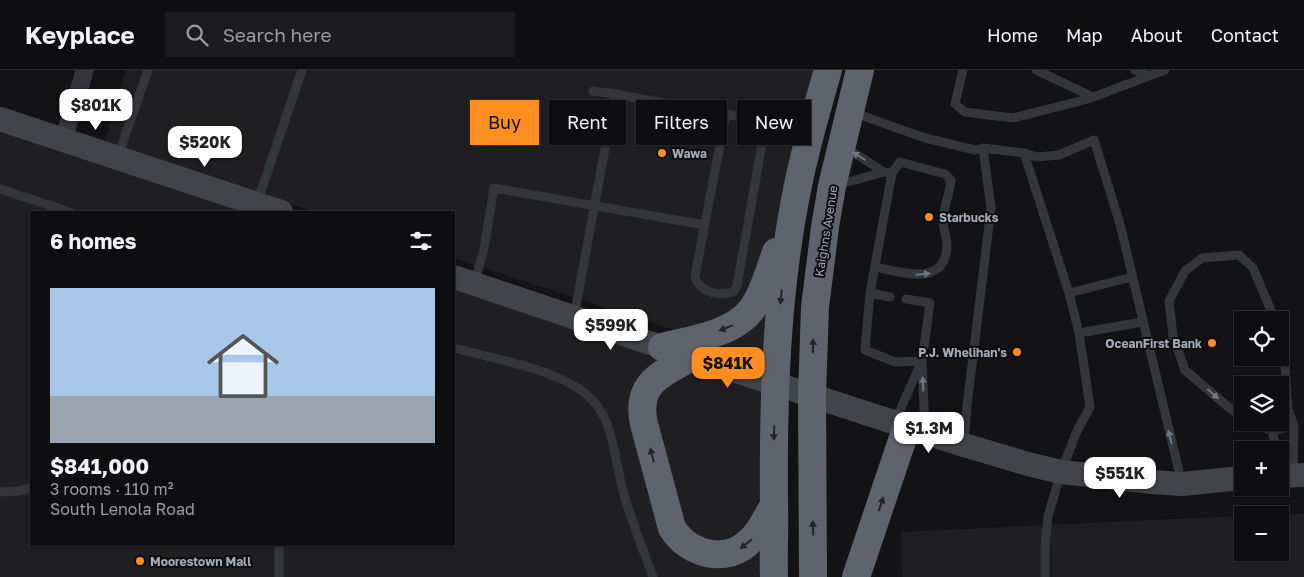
<!DOCTYPE html>
<html lang="en">
<head>
<meta charset="utf-8">
<style>
	:root { --surface:#0e0e10; --page:#1c1c1e; --text:#f1f3f6; --muted:#9b9c9f; --line:#2e2e30; --accent:#ff8e20 }
	body { margin:0; font-family:"Golos Text",sans-serif; background:var(--page); color:var(--text); height:100vh; display:flex; flex-direction:column; font-size:19px; white-space:nowrap }
	* { box-sizing:border-box; margin:0 }
	p { font-size:16px; color:var(--muted) }
	.icon { flex:none; width:28px; height:28px; fill:none; stroke:currentColor; stroke-width:2; stroke-linecap:round; stroke-linejoin:round }
	.map { position:relative; flex:1; overflow:hidden }
	.details { position:absolute; left:30px; top:141px; width:425px; height:335px; display:flex; flex-direction:column; background:var(--surface); border-radius:0px; box-shadow:0 1px 4px #0004,0 0 0 1px var(--line) }
	.details>* { flex:none }
	.top-card { position:absolute; left:470px; top:30px; width:475px; height:45px; display:flex; gap:10px }
	.tools { position:absolute; left:1234px; top:241px; display:grid; gap:10px }
	.tools a { display:grid; place-items:center; width:55px; height:55px; border-radius:0px; background:var(--surface); box-shadow:0 1px 4px #0004,0 0 0 1px var(--line); font-size:25px }
	.price { position:absolute; translate:-50% -42px; padding:0 11px; border-radius:10px; background:#fff; color:#222; font-size:16px; line-height:32px; filter:drop-shadow(0 1px 2px #0008) }
	.price::after { content:''; position:absolute; left:50%; top:30px; width:15px; height:11px; margin-left:-8px; background:inherit; clip-path:polygon(0 0,100% 0,50% 100%) }
	.price.on { background:var(--accent); color:#111 }
	ul { padding:0; list-style:none }
	li { display:grid; align-content:center; gap:10px; height:265px; padding:0 20px }
	li+li { border-top:1px solid var(--line) }
	li span { display:grid; place-items:center; height:155px; border-radius:0px; color:#555 }
	li>.icon { margin-inline-start:auto }
	span .icon { width:90px; height:90px; fill:#fffc; stroke-width:1 }
	li b { font-size:21px }
	h2 { display:flex; justify-content:space-between; align-items:center; height:60px; padding:0 20px; font-size:21px }
	.chip { padding:0 18px; border-radius:0px; background:var(--surface); box-shadow:0 1px 4px #0004,0 0 0 1px var(--line); font-size:18px; line-height:45px }
	.chip.on { background:var(--accent); color:#111 }
	header { display:flex; align-items:center; gap:30px; box-sizing:border-box; height:70px; padding:0 25px; background:var(--surface); border-bottom:1px solid var(--line) }
	header strong { font-size:24px }
	nav { display:flex; gap:28px; margin-inline-start:auto; font-size:18px }
	.search { width:350px; height:45px; background:var(--page); display:flex; align-items:center; gap:12px; box-sizing:border-box; padding:0 18px; border-radius:0px; color:var(--muted); font-size:19px }
	.map>svg:first-child { display:block }
</style>
</head>
<body>
<header>
<strong>Keyplace</strong>
<div class="search"><svg class="icon" aria-label="search" viewBox="0 0 24 24"><circle cx="10" cy="10" r="6"/><path d="M15 15l6 6"/></svg>Search here</div>
<nav><a>Home</a><a>Map</a><a>About</a><a>Contact</a></nav>
</header>
<div class="map">
<svg width="1304" height="507" viewBox="0 0 1304 507">
	<rect width="100%" height="100%" fill="#131315"/>
	<!-- built -->
	<path fill="#1f1f22" d="M 126,0 L 822,0 L 766,290 L 454,188 L 454,142 L 315,142 L 104,74 Z
		M 0,48 L 280,142 L 31,142 L 31,475 L 454,475 L 454,203 L 775,314 L 776,507 L 0,507 Z
		M 1304,443 L 1304,507 L 902,507 L 901,462 L 1242,446 L 1242,482 L 1280,482 L 1280,445 L 1269,445 Z"/>
	<g fill="none" stroke-linecap="round" stroke-linejoin="round">
		<!-- lane -->
		<path stroke="#33363a" stroke-width="9" d="M 963,0 L 955,34 L 965,42 L 1013,48 L 1088,29 L 1165,0
			M 1036,0 L 1093,27
			M 1135,0 L 1149,6
			M 593,21 L 615,24
			M 852,42 L 925,68 L 975,80 L 983,78 L 1024,83 L 1037,87 L 1059,85 L 1094,70 L 1120,154 L 1182,414
			M 726,43 L 695,206 C 699,223 719,226 733,222 L 737,216 L 766,51
			M 1024,83 L 1069,223 L 1079,263 L 1090,337 L 1077,361 L 1061,402 L 1048,446 L 1045,477 L 1045,507
			M 118,86 L 148,0
			M 884,102 L 892,103 L 870,223 L 865,280 L 895,292 L 922,291 L 930,233 L 906,229
			M 837,115 L 884,102 L 845,77
			M 0,119 L 70,142
			M 257,133 L 302,0
			M 875,197 C 901,202 945,218 947,176 C 947,168 944,160 943,153 C 942,141 950,124 951,110 L 945,104 L 900,92 L 892,103
			M 474,214 L 484,179 L 494,118 L 705,155
			M 870,223 L 890,227
			M 1069,223 L 1132,207
			M 574,247 L 615,24 L 809,59
			M 1079,263 L 1142,252
			M 454,278 C 492,288 555,299 586,324 C 615,347 614,391 624,425 C 632,452 643,480 653,507
			M 1242,347 L 1227,336 L 1185,300 L 1173,266 L 1169,231 L 1185,201 L 1202,188 L 1239,185 L 1253,198 L 1275,250
			M 895,351 L 922,291 L 925,360
			M 1252,352 L 1272,361 L 1275,372 L 1272,380
			M 1272,361 L 1294,356 L 1288,339 L 1283,267 L 1280,261
			M 964,373 L 967,336 L 991,138 L 983,78
			M 1293,405 L 1294,356
			M 0,422 L 18,421 L 31,418
			M 279,475 L 279,507"/>
		<!-- street -->
		<path stroke="#33363a" stroke-width="18" d="M 63,70 L 85,0"/>
		<!-- secondary -->
		<path stroke="#41454a" stroke-width="24" d="M 0,49 L 281,142
			M 454,207 L 662,277 L 964,375 L 1028,394 L 1061,402 L 1153,412 L 1182,414 L 1242,408
			M 1280,406 L 1304,405"/>
		<!-- highway -->
		<path stroke="#5f646c" stroke-width="28" d="M 662,277 C 690,270 734,264 752,239 C 764,222 769,201 776,182
			M 692,287 C 661,304 635,313 644,354 L 672,458 C 689,485 727,495 751,470 C 761,461 767,446 774,435
			M 774,507 C 773,483 775,459 774,435 C 773,331 776,227 796,125 C 804,83 816,41 828,0
			M 813,507 L 812,325 L 815,237 L 825,157 L 832,116 L 860,0
			M 856,507 L 907,356"/>
	</g>
	<!-- one-way arrows -->
	<defs><path id="oneway-solid" d="M-6-.8H1V-3.2L6.5 0L1 3.2V.8H-6Z" transform="scale(1.25)"/></defs>
	<g fill="#71777f">
		<use href="#oneway-solid" transform="translate(859 86) rotate(-147)"/>
		<use href="#oneway-solid" transform="translate(923 204) rotate(-5)"/>
		<use href="#oneway-solid" transform="translate(923 314) rotate(-93)"/>
		<use href="#oneway-solid" transform="translate(1213 324) rotate(41)"/>
		<use href="#oneway-solid" transform="translate(1170 367) rotate(-104)"/>
	</g>
	<g fill="#222427">
		<use href="#oneway-solid" transform="translate(781 227) rotate(96)"/>
		<use href="#oneway-solid" transform="translate(726 258) rotate(158)"/>
		<use href="#oneway-solid" transform="translate(813 276) rotate(-88)"/>
		<use href="#oneway-solid" transform="translate(774 363) rotate(92)"/>
		<use href="#oneway-solid" transform="translate(652 385) rotate(-104)"/>
		<use href="#oneway-solid" transform="translate(881 434) rotate(-71)"/>
		<use href="#oneway-solid" transform="translate(813 458) rotate(-91)"/>
		<use href="#oneway-solid" transform="translate(746 474) rotate(142)"/>
	</g>
	<!-- markers -->
	<g fill="#ff8e20" stroke="#0e0e10" stroke-width="2">
		<circle cx="662" cy="83" r="5"/>
		<circle cx="929" cy="147" r="5"/>
		<circle cx="1212" cy="273" r="5"/>
		<circle cx="1017" cy="282" r="5"/>
		<circle cx="140" cy="491" r="5"/>
	</g>
	<g text-anchor="middle" dominant-baseline="central" stroke-width="4" stroke-linejoin="round" paint-order="stroke">
		<!-- poi labels -->
		<g font-size="12" font-weight="bold" fill="#a3acb7" stroke="#0e0e10" text-anchor="start">
			<text x="672" y="83">Wawa</text>
			<text x="939" y="147">Starbucks</text>
			<text x="1202" y="273" text-anchor="end">OceanFirst Bank</text>
			<text x="1007" y="282" text-anchor="end">P.J. Whelihan's</text>
			<text x="150" y="491">Moorestown Mall</text>
		</g>
		<!-- street labels -->
		<g font-size="12" fill="#a3acb7" stroke="#0e0e10">
			<text transform="translate(826 161) rotate(-81)">Kaighns Avenue</text>
		</g>
	</g>
</svg>
<div class="tools">
<a><svg class="icon" aria-label="locate" viewBox="0 0 24 24"><circle cx="12" cy="12" r="6"/><path d="M12 2v4M12 18v4M2 12h4M18 12h4"/></svg></a>
<a><svg class="icon" aria-label="layers" viewBox="0 0 24 24"><path d="M12 4l9 5-9 5-9-5zM3 14l9 5 9-5"/></svg></a>
<a>+</a>
<a>−</a>
</div>
<b class="price" style="left:96px;top:61px">$801K</b>
<b class="price" style="left:205px;top:98px">$520K</b>
<b class="price" style="left:611px;top:281px">$599K</b>
<b class="price on" style="left:728px;top:319px">$841K</b>
<b class="price" style="left:929px;top:384px">$1.3M</b>
<b class="price" style="left:1120px;top:429px">$551K</b>
<div class="top-card">
<a class="chip on">Buy</a>
<a class="chip">Rent</a>
<a class="chip">Filters</a>
<a class="chip">New</a>
</div>
<section class="details">
<h2>6 homes<svg class="icon" aria-label="filters" viewBox="0 0 24 24"><path d="M4 7h16M4 17h16"/><circle cx="9" cy="7" r="2"/><circle cx="15" cy="17" r="2"/></svg></h2>
<ul>
<li><span style="background:linear-gradient(#a9c7e8 70%,#9aa5b1 0)"><svg class="icon" aria-label="home" viewBox="0 0 24 24"><path d="M3 11l9-7 9 7M6 9v11h12V9"/></svg></span><div><b>$841,000</b><p>3 rooms · 110 m²</p><p>South Lenola Road</p></div></li>
</ul>
</section>
</div>
</body>
</html>
